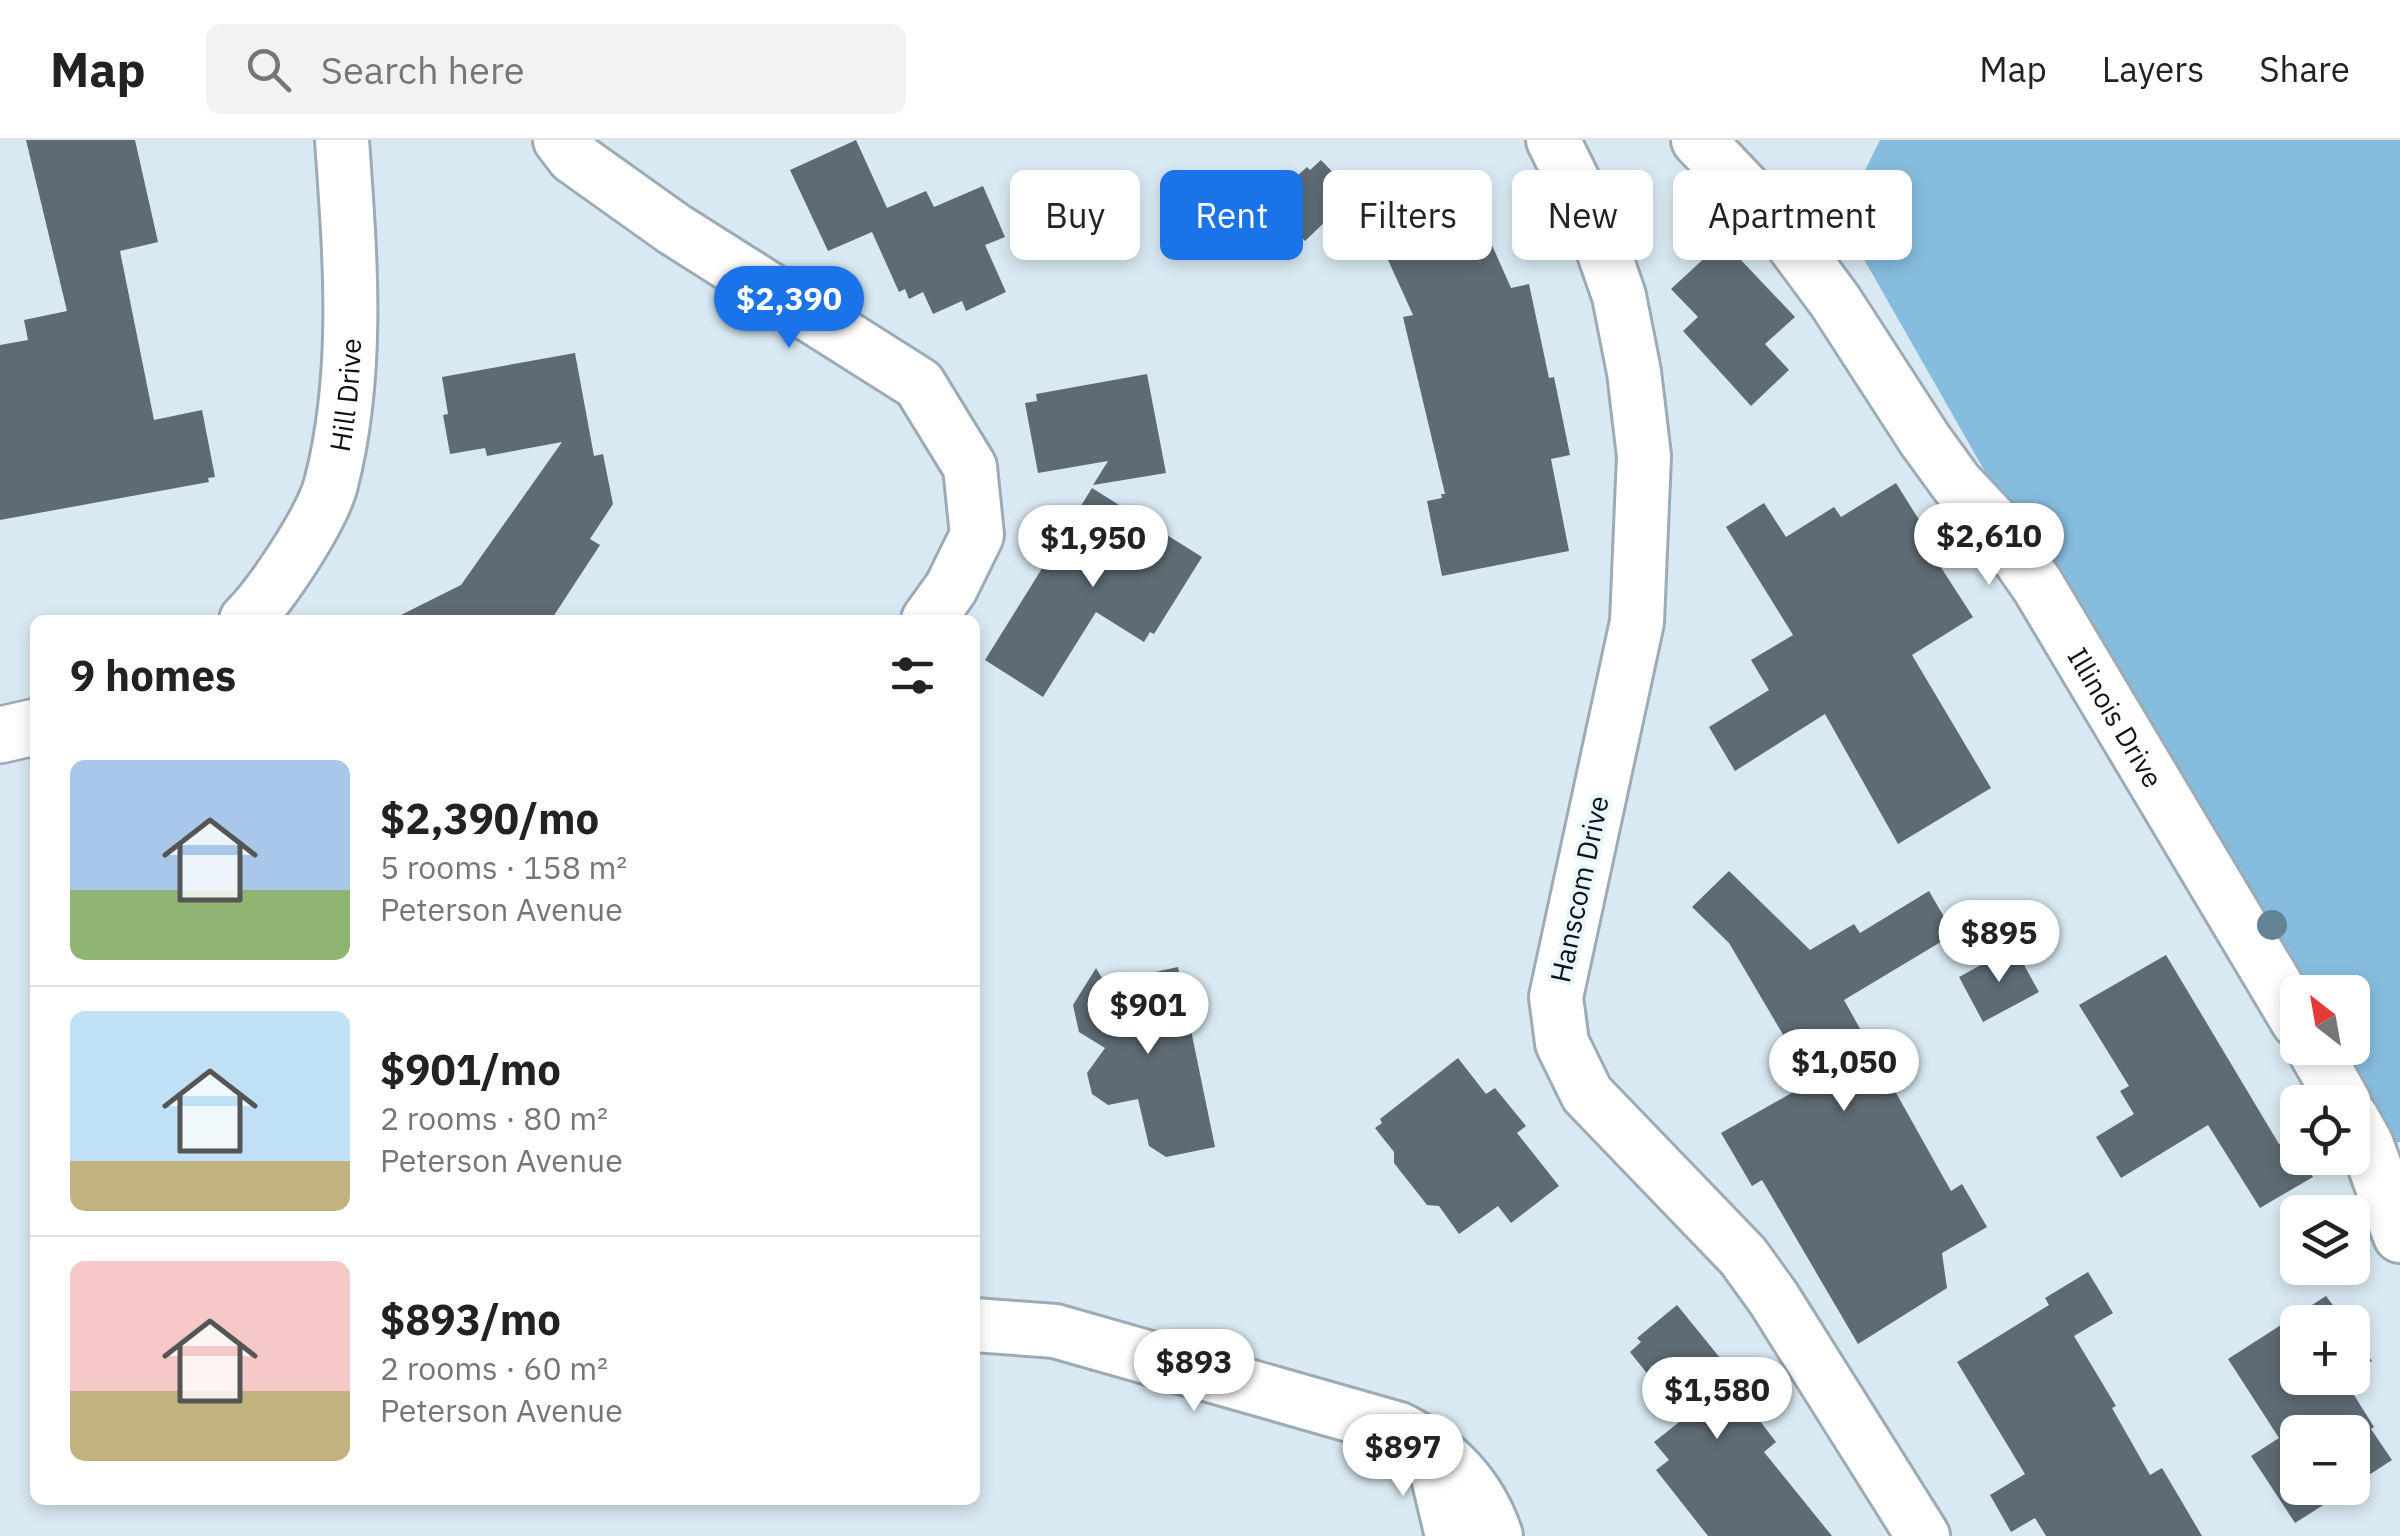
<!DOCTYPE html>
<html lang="en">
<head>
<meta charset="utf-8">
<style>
	:root { --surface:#fff; --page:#f2f2f2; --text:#222; --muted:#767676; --line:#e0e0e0; --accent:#1a73e8 }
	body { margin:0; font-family:"IBM Plex Sans",sans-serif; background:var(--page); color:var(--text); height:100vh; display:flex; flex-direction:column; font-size:38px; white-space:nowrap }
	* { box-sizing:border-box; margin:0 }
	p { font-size:32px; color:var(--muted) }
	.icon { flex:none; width:55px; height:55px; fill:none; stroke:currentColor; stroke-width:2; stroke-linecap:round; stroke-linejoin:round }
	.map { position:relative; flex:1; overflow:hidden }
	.drawer { position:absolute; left:30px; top:475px; width:950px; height:890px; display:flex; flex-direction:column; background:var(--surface); border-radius:15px; box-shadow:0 5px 15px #0003 }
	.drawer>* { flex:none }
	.guide { position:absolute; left:1010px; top:30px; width:950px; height:90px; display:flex; gap:20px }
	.needle { width:65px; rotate:329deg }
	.buttons { position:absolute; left:2280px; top:835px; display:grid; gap:20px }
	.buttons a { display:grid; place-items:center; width:90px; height:90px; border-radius:15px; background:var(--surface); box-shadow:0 5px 15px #0003; font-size:50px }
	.price { position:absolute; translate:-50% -85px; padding:0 22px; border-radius:35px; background:#fff; color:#222; font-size:32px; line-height:65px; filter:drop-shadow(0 2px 5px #0008) }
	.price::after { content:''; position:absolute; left:50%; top:60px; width:30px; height:22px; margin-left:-15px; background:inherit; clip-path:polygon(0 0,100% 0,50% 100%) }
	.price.active { background:var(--accent); color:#fff }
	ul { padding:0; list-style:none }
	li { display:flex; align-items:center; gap:30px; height:250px; padding:0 40px }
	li+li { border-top:2px solid var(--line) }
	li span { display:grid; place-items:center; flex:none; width:280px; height:200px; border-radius:15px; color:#555 }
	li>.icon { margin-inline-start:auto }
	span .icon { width:120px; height:120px; fill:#fffc; stroke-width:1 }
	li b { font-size:42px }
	h2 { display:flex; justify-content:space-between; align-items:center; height:120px; padding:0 40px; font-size:42px }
	.pill { padding:0 35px; border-radius:15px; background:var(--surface); box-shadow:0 5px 15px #0003; font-size:35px; line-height:90px }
	.pill.active { background:var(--accent); color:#fff }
	header { display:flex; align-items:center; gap:60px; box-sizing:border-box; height:140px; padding:0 50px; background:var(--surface); border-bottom:2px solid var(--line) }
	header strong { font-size:48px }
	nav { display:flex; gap:55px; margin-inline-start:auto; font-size:35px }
	.search { width:700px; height:90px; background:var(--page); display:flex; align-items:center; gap:25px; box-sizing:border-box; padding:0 35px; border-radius:15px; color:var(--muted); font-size:38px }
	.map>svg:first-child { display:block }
</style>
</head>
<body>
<header>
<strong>Map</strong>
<div class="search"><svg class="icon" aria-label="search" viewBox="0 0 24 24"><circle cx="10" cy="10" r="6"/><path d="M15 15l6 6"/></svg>Search here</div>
<nav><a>Map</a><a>Layers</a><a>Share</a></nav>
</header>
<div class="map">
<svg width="2400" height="1396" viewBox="0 0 2400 1396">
	<rect width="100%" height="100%" fill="#d9e9f3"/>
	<!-- green -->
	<path fill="#86bddf" d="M 1880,0 L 2400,0 L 2400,1002 L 2367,1005 L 2313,908 L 2352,908 L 2352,852 L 2298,852 L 2297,879 L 1841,79 Z"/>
	<!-- building -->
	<path fill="#5e6b74" d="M 26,0 L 135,0 L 158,102 L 120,111 L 154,280 L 202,270 L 215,337 L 208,338 L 209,342 L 0,380 L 0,205 L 28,200 L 24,180 L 67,171 Z
		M 856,0 L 887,68 L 926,51 L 934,67 L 983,46 L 1005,97 L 985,105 L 1006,152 L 966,171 L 962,161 L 933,174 L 923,152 L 909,159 L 905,149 L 899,152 L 872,92 L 828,111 L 790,30 Z
		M 1321,20 L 1354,54 L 1305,101 L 1268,62 L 1307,27 L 1310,30 Z
		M 1472,60 L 1511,148 L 1529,144 L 1549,238 L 1554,237 L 1570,315 L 1551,319 L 1569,411 L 1442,436 L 1427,361 L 1442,358 L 1441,354 L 1445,354 L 1403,177 L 1413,175 L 1379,100 Z
		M 1723,101 L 1795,177 L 1765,204 L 1789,230 L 1751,266 L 1683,191 L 1698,177 L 1671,149 Z
		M 575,213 L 594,316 L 603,314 L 613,364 L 590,399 L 600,405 L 551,480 L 391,480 L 461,445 L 562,302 L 487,316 L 485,308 L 450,314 L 443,275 L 448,274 L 442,237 Z
		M 1147,234 L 1166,333 L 1093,345 L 1108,321 L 1038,333 L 1025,263 L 1037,261 L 1036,254 Z
		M 1896,343 L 1926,391 L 1922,393 L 1942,429 L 1973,477 L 1912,515 L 1991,648 L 1898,704 L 1825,574 L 1735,631 L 1709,587 L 1769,550 L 1751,520 L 1793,495 L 1726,387 L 1764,363 L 1786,397 L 1834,367 L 1841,377 Z
		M 1092,348 L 1202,417 L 1154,494 L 1150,492 L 1144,502 L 1096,472 L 1043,557 L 985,520 Z
		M 1729,731 L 1810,810 L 1854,784 L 1860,793 L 1929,751 L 1954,794 L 1844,860 L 1951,1051 L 1962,1044 L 1987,1087 L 1942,1113 L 1947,1148 L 1858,1204 L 1762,1040 L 1752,1046 L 1721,993 L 1802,947 L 1789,925 L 1798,920 L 1729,803 L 1692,767 Z
		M 2014,807 L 2039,852 L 1983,882 L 1959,837 Z
		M 2166,815 L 2279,1004 L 2289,998 L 2298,1018 L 2301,1018 L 2313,1037 L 2260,1068 L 2208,985 L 2121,1038 L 2096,997 L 2134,974 L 2120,951 L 2129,946 L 2079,865 Z
		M 1178,827 L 1215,1007 L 1166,1017 L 1149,1006 L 1138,959 L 1108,965 L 1092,954 L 1087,933 L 1105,908 L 1079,892 L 1073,865 L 1096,828 L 1105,843 Z
		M 1458,918 L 1486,954 L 1495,948 L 1526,986 L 1517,993 L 1559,1046 L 1511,1083 L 1498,1066 L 1459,1094 L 1439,1066 L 1427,1065 L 1394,1023 L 1394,1012 L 1375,988 L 1382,983 L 1380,979 Z
		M 2088,1132 L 2113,1173 L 2074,1196 L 2116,1266 L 2112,1268 L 2150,1335 L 2162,1328 L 2202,1396 L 2046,1396 L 2035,1378 L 2011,1392 L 1990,1355 L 2025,1334 L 1957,1222 L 2049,1165 L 2045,1158 Z
		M 2326,1156 L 2346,1182 L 2298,1182 L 2298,1238 L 2346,1238 L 2344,1239 L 2374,1287 L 2371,1289 L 2392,1320 L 2352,1346 L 2352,1292 L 2298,1292 L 2298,1348 L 2350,1348 L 2295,1383 L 2251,1316 L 2279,1298 L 2228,1219 Z
		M 1677,1165 L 1725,1224 L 1719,1228 L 1776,1302 L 1764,1312 L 1832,1396 L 1708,1396 L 1656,1330 L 1669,1320 L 1654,1302 L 1683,1279 L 1630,1212 L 1641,1202 L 1637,1198 Z
		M 2352,1192 L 2372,1221 L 2352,1233 Z"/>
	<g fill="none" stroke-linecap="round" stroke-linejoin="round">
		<defs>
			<g id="minor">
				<path d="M 560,0 L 573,17 L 674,89 L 919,244 L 970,327 L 977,395 L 951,448 L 928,480"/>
				<path d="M 1553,0 L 1593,81 L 1619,156 L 1634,232 L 1644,316 L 1637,482 L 1556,857 L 1562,903 L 1587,954 L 1743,1116 L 1774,1159 L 1923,1396"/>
				<path id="s1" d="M 1698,0 L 1778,84 L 1835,161 L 1925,300 L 1957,344 L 1994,383 L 2038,446 L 2298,882"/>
				<path id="s2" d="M 246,480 C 272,454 322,379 331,344 C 360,232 350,114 342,0"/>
				<path d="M 2313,908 L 2344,962"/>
				<path d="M 2352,978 L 2367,1005 L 2400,1096"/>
				<path d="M 975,1185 L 1055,1191 L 1399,1289 C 1446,1312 1479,1345 1496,1396"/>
				<path d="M 1433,1316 L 1452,1396"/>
			</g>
			<path id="tertiary" d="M 0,595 L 35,587"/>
		</defs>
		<!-- minor casing -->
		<use href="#minor" stroke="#9cabb5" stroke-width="58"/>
		<!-- tertiary casing -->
		<use href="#tertiary" stroke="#9cabb5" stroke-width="60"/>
		<!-- minor -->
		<use href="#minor" stroke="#fff" stroke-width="52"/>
		<!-- tertiary -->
		<use href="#tertiary" stroke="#fff" stroke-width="55"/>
	</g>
	<!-- trees -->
	<circle fill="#628394" cx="2272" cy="785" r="15"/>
	<g text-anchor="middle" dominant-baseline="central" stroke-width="8" stroke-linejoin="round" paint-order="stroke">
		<!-- street labels -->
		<g font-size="28" fill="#0d1216" stroke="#e9f6fe">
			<text stroke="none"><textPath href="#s2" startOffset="252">Hill Drive</textPath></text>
			<text stroke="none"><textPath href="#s1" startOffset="715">Illinois Drive</textPath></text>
			<text transform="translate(1579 749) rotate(-78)">Hanscom Drive</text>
		</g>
	</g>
</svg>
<div class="buttons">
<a><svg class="needle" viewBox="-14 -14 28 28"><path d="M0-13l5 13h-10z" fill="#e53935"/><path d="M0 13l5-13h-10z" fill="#767676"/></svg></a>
<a><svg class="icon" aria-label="locate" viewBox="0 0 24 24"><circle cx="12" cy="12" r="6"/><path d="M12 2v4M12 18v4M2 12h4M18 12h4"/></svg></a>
<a><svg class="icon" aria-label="layers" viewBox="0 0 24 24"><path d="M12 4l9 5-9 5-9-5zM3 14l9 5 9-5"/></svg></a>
<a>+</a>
<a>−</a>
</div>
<b class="price active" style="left:789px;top:211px">$2,390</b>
<b class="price" style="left:1989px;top:448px">$2,610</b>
<b class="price" style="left:1093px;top:450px">$1,950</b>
<b class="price" style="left:1999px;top:845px">$895</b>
<b class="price" style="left:1148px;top:917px">$901</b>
<b class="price" style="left:1844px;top:974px">$1,050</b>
<b class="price" style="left:1194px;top:1274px">$893</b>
<b class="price" style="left:1717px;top:1302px">$1,580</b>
<b class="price" style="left:1403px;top:1359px">$897</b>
<div class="guide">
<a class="pill">Buy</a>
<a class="pill active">Rent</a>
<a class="pill">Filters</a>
<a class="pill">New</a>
<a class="pill">Apartment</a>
</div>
<section class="drawer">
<h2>9 homes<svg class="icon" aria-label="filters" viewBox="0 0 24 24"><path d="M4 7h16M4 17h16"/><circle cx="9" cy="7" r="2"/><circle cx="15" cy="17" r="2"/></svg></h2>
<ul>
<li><span style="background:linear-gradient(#a9c7e8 65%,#8fb573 0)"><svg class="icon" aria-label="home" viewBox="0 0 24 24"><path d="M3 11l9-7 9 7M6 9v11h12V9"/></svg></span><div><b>$2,390/mo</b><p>5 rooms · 158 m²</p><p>Peterson Avenue</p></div></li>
<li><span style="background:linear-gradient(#bfe0f5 75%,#c2b280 0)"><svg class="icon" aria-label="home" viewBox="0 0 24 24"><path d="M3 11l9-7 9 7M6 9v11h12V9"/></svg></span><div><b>$901/mo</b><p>2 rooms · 80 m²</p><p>Peterson Avenue</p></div></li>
<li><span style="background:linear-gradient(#f6c9c9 65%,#c2b280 0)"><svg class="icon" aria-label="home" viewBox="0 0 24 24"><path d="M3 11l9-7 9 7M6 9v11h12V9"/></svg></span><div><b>$893/mo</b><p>2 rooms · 60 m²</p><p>Peterson Avenue</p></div></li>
</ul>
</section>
</div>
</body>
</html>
